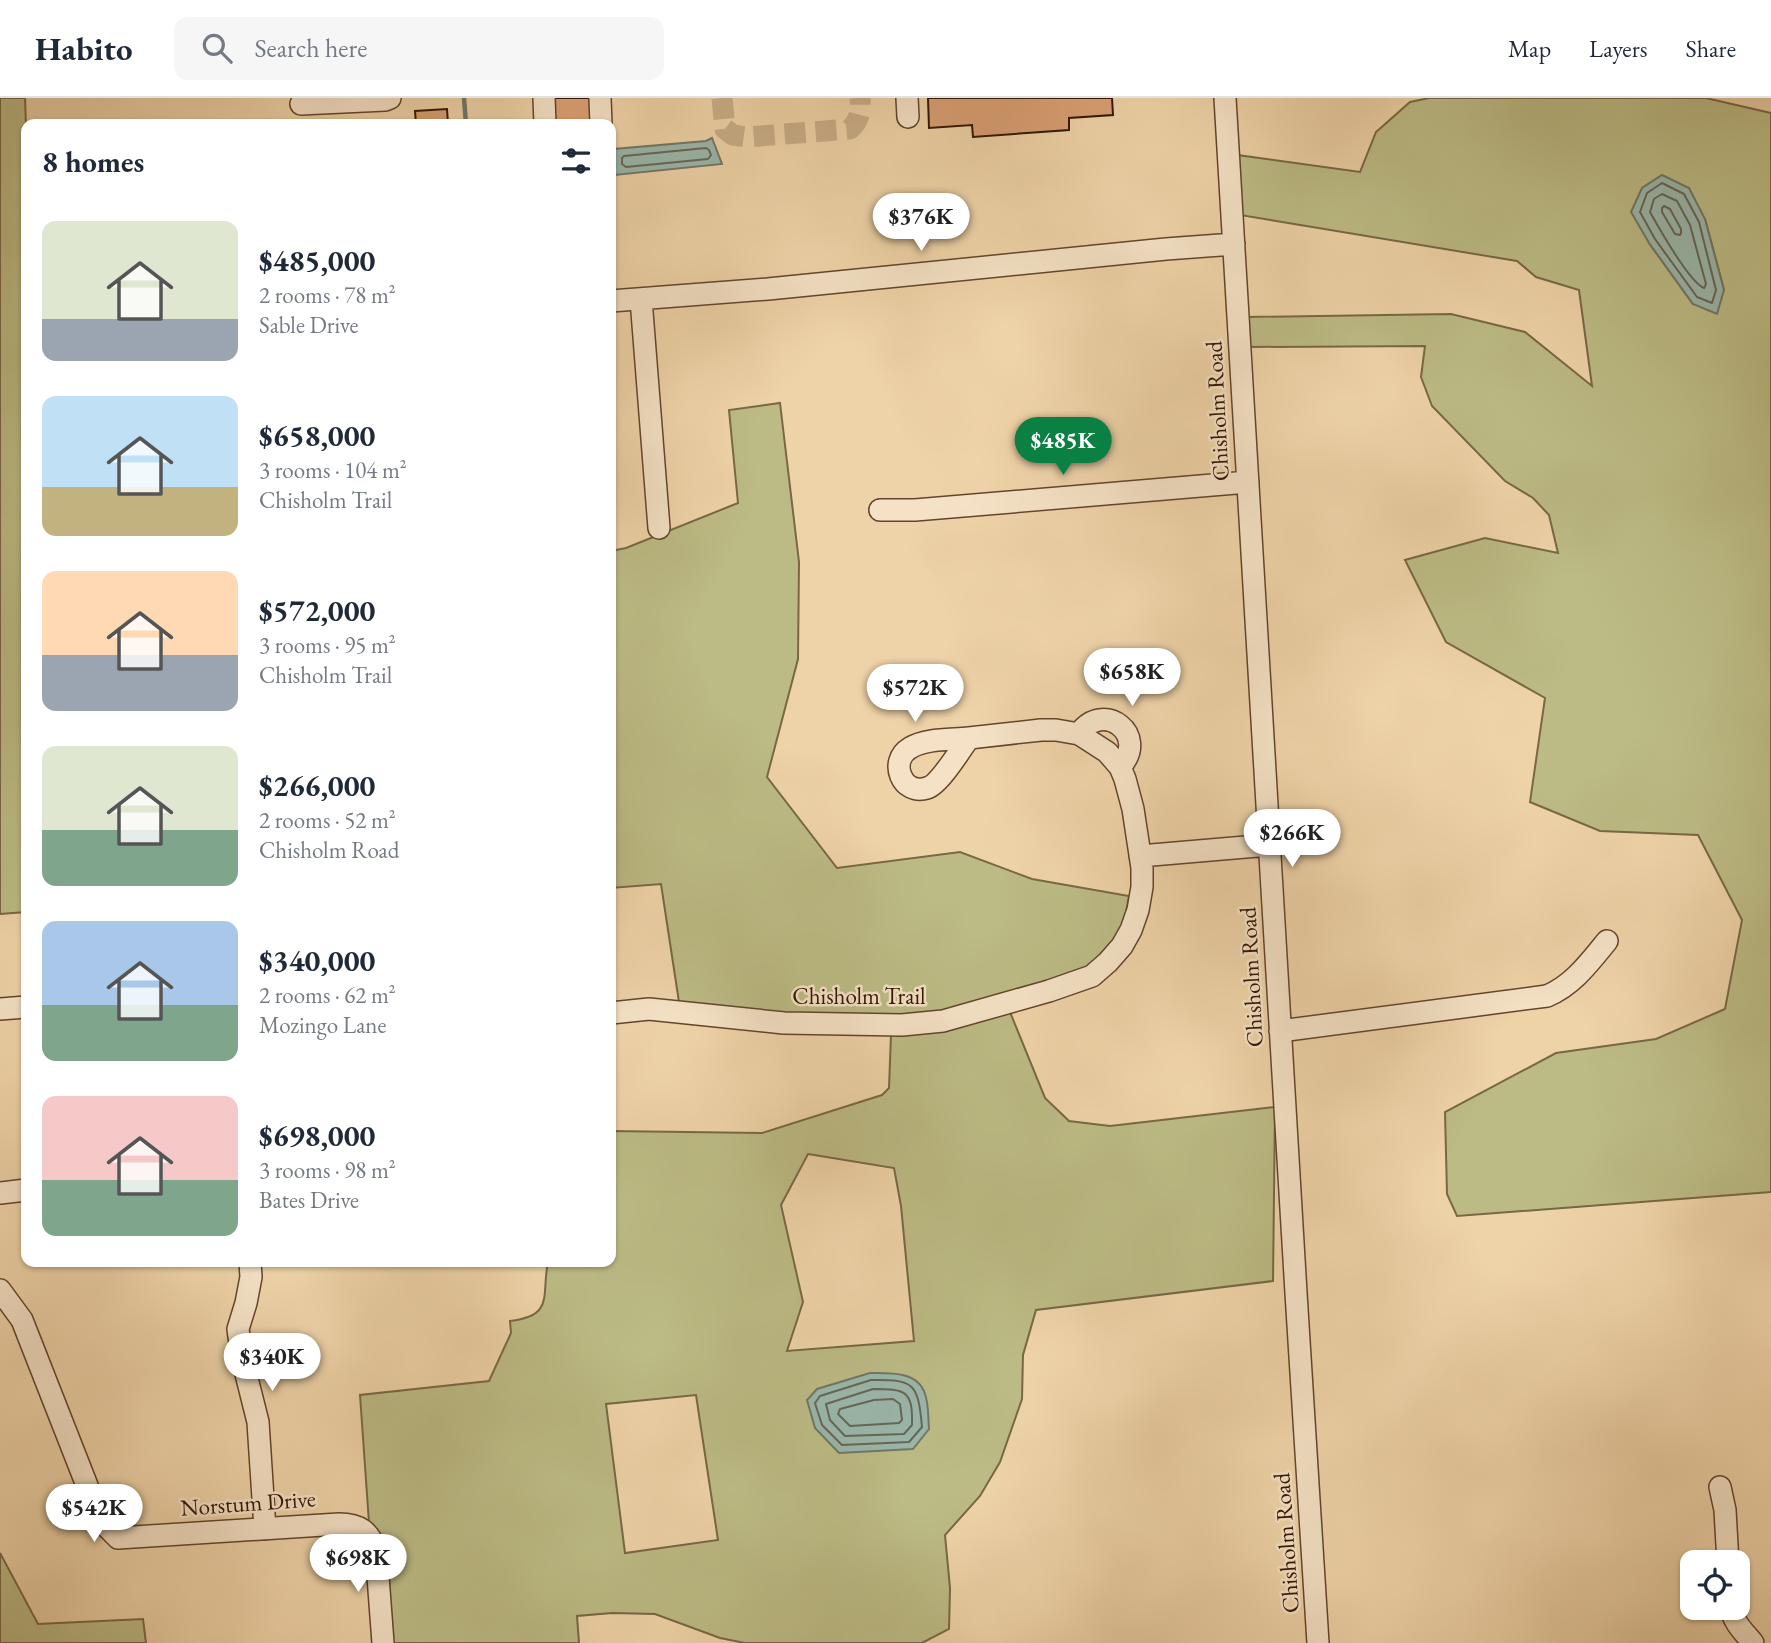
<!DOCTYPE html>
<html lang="en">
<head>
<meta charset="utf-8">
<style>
	:root { --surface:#fff; --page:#f6f6f7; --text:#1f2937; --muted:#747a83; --line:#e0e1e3; --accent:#0b8043 }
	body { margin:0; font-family:"EB Garamond",serif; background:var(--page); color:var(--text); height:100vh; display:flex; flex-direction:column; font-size:26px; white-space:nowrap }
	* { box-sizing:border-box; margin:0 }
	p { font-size:23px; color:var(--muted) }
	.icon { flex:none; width:38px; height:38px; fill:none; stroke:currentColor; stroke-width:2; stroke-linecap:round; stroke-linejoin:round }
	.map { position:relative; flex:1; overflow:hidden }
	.side { position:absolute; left:21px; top:21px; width:595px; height:1148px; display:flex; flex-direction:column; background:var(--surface); border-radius:14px; box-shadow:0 2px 5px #0004 }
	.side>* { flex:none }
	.controls { position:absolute; left:1680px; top:1452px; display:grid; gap:14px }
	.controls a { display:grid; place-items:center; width:70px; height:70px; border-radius:14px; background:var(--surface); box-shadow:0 2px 5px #0004; font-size:35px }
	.price { position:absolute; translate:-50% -60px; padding:0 16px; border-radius:24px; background:#fff; color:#222; font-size:23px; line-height:46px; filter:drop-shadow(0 2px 4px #0008) }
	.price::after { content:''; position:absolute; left:50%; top:42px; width:21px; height:16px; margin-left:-10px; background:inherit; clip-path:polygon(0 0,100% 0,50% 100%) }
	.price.active { background:var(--accent); color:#fff }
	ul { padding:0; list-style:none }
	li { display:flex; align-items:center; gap:21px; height:175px; padding:0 21px }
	li span { display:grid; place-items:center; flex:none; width:196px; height:140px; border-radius:14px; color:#555 }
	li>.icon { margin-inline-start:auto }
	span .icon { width:84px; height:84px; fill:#fffc; stroke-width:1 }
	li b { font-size:30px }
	h2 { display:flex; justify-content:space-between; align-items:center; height:84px; padding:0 21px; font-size:30px }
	header { display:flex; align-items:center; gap:42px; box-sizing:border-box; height:98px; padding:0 35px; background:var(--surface); border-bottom:2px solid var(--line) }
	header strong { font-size:33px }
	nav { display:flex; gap:38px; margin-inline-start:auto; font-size:24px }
	.search { width:490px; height:63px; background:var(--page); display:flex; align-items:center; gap:18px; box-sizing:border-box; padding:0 24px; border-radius:14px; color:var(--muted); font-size:26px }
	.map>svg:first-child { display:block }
</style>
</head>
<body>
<header>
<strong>Habito</strong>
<div class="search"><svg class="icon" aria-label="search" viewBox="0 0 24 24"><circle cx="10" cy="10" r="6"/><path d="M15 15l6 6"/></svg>Search here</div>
<nav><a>Map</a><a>Layers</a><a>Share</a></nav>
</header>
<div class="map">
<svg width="1771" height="1545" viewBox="0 0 1771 1545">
	<rect width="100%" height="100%" fill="#efd3a8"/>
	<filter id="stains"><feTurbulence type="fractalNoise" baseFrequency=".00286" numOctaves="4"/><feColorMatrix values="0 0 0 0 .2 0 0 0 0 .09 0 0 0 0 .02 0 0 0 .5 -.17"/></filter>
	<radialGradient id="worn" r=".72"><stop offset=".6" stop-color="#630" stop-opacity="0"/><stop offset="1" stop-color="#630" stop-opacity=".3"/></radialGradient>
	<!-- green -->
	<path fill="#bcbb85" stroke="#786844" stroke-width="2" fill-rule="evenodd" d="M 0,0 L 25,0 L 26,27 L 26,814 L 0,816 Z
		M 1429,0 L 1706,0 L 1771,15 L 1771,1094 L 1457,1118 L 1447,1096 L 1445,1014 L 1556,955 L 1656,941 L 1725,911 L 1742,822 L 1698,737 L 1600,733 L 1530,704 L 1545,600 L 1446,544 L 1405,462 L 1485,440 L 1558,455 L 1549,417 L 1533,400 L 1505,383 L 1432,308 L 1421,279 L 1425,248 L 1248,249 L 1246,219 L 1451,216 L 1525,234 L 1592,288 L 1579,192 L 1536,179 L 1517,163 L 1240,117 L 1237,57 L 1360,74 L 1376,34 L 1410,4 ZM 1705,121 L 1724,192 L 1693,206 L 1649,145 Z
		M 780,305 L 799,464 L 798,561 L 767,679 L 837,770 L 960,754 L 1032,781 L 1129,798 L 1124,827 L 1115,842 L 1088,869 L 1047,884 L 941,913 L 901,918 L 784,915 L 679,904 L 661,786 L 611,790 L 611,453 L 626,450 L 738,405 L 729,312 Z
		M 1010,914 L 1045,1000 L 1069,1023 L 1110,1028 L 1275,1009 L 1273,1183 L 1036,1212 L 1023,1257 L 1022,1301 L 1000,1364 L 980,1398 L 945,1437 L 950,1490 L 949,1531 L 922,1545 L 745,1545 L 720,1540 L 655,1516 L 612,1515 L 577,1518 L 579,1545 L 391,1545 L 374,1428 L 369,1425 L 360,1297 L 489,1283 L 511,1235 L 510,1223 C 555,1218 541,1197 548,1164 L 611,1164 L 611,1033 L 762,1035 L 882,997 L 889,990 L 891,936 ZM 808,1056 L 894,1070 L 901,1108 L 914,1243 L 787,1253 L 803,1204 L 781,1107 ZM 696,1297 L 718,1442 L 625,1455 L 606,1306 Z
		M 0,1455 L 38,1526 L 143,1521 L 146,1545 L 0,1545 Z"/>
	<!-- water -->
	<path fill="#9ab7ab" stroke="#717767" stroke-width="2" d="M 712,40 L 722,66 L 615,77 L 614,51 L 706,43 Z
		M 1662,77 L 1689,90 L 1705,121 L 1724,192 L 1717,216 L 1693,206 L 1649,145 L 1631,114 L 1642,90 Z
		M 870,1275 C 890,1275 918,1273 925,1296 C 929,1307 928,1320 929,1331 L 913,1351 L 839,1355 L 815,1330 L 807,1302 L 817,1291 Z"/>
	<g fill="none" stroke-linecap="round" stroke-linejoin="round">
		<!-- shore -->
		<path stroke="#666656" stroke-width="2" d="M 706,50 L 709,52 L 711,57 L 708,61 L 626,69 L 622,66 L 622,60 L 624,58 Z
			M 1662,85 L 1684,96 L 1699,124 L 1716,192 L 1712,205 L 1697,199 L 1655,141 L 1640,114 L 1647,95 Z
			M 1662,96 L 1677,103 L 1690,127 L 1706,186 L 1704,190 C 1689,184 1659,130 1650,114 L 1654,101 Z
			M 1664,108 L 1670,111 L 1681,131 L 1681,135 L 1680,137 L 1675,136 L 1662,114 L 1662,110 Z
			M 871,1282 C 915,1281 918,1286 922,1329 L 909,1344 L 842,1347 L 822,1327 L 815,1305 L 820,1298 Z
			M 873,1291 C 905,1291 913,1292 912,1327 L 904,1336 L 845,1338 L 830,1322 L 826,1306 Z
			M 893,1301 L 900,1306 L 902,1322 L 899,1325 L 850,1328 L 838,1316 L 840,1311 L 874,1302 Z"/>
		<!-- stream -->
		<path stroke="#717767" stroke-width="4.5" d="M 464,0 L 466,26"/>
	</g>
	<!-- building -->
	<path fill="#d9a074" stroke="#331602" stroke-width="2" d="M 549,0 L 595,0 L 597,26 L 550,26 Z
		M 928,0 L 1112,0 L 1113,17 L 1069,20 L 1069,32 L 973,39 L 972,27 L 929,30 Z
		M 447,11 L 448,26 L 416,26 L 415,13 Z"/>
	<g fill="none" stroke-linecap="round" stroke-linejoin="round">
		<!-- minor-tunnel -->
		<path stroke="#c9ad87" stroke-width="21" stroke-dasharray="21 10" stroke-linecap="butt" d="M 722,0 L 725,31 L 733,37 L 747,39 L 850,31 C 860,22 861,13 860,0"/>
		<defs>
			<path id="minor" d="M 544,0 L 545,26
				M 600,0 L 601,26
				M 907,0 L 908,19
				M 1225,0 L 1296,1195 L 1318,1545
				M 301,6 L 385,2 L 390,0
				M 641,201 L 659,430
				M 611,203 L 768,191 L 1166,151 L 1234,146
				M 880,412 L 915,412 L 1248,384
				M 1079,636 C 1103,601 1150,637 1120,669
				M 969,640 C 961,651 939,687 927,690 C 902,698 888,663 910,650 C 926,640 951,642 969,640 Z
				M 1140,758 L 1269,747
				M 0,911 L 26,909
				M 611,915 L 649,911 L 784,925 L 902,927 L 943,923 L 1049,893 L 1092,878 L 1108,864 L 1122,848 L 1131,832 L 1138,812 L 1142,789 L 1142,770 L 1133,711 L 1125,681 L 1120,669 L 1107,654 L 1079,636 L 1056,632 L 1041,632 L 969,640
				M 1280,933 L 1547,898 C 1573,887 1589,865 1607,843
				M 0,1095 L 26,1092
				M 250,1164 L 251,1179 L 246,1205 L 238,1231 L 242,1260 L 258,1324 L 265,1431
				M 0,1192 L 22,1222 L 97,1413 L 105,1427 L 118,1440 L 339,1426 C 359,1426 369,1433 376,1452 L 383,1545
				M 1720,1389 L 1725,1412 L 1728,1465
				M 1731,1510 C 1733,1524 1744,1534 1753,1545"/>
		</defs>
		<!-- minor casing -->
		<use href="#minor" stroke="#62452c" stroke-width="24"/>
		<!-- minor -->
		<use href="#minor" stroke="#f5e2c6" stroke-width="21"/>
	</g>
	<g text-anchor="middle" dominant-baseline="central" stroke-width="5" stroke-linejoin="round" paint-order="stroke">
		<!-- street labels -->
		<g font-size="23" fill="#331602" stroke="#f5e2c6">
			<text transform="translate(1217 313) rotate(-93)">Chisholm Road</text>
			<text transform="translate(1251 879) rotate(-93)">Chisholm Road</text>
			<text x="859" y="898">Chisholm Trail</text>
			<text transform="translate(248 1405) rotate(-4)">Norstum Drive</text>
			<text transform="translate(1286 1445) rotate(-94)">Chisholm Road</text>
		</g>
	</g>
	<rect width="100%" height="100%" filter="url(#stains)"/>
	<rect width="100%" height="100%" fill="url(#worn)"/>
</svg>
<div class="controls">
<a><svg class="icon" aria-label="locate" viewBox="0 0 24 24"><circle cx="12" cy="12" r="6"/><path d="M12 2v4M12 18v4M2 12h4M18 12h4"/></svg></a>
</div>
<b class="price" style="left:921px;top:155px">$376K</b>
<b class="price active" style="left:1063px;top:379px">$485K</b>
<b class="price" style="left:1132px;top:610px">$658K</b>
<b class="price" style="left:915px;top:626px">$572K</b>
<b class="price" style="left:1292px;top:771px">$266K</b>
<b class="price" style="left:272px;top:1295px">$340K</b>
<b class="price" style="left:94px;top:1446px">$542K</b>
<b class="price" style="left:358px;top:1496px">$698K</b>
<section class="side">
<h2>8 homes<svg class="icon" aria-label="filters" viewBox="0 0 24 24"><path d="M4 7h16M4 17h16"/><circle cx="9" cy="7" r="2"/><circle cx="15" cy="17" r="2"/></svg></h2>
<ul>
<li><span style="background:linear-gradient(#dfe7d0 70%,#9aa5b1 0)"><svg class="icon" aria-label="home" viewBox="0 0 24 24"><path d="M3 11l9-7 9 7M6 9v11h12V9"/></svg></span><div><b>$485,000</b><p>2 rooms · 78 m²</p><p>Sable Drive</p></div></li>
<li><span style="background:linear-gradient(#bfe0f5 65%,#c2b280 0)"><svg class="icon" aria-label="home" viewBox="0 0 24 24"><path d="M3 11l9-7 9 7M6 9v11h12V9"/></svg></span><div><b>$658,000</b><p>3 rooms · 104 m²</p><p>Chisholm Trail</p></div></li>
<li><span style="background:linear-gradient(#ffd9b3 60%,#9aa5b1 0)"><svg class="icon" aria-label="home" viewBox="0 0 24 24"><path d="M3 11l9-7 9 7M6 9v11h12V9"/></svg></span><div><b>$572,000</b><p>3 rooms · 95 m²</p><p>Chisholm Trail</p></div></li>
<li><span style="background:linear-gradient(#dfe7d0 60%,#7fa58c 0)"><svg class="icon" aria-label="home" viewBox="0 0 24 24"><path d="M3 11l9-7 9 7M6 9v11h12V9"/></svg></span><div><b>$266,000</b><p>2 rooms · 52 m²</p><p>Chisholm Road</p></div></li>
<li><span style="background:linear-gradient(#a9c7e8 60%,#7fa58c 0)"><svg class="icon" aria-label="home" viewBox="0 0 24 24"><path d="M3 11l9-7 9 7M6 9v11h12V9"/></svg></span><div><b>$340,000</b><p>2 rooms · 62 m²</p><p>Mozingo Lane</p></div></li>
<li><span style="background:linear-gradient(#f6c9c9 60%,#7fa58c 0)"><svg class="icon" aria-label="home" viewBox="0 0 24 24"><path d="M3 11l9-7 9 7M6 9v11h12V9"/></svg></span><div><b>$698,000</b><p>3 rooms · 98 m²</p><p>Bates Drive</p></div></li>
</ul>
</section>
</div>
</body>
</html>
